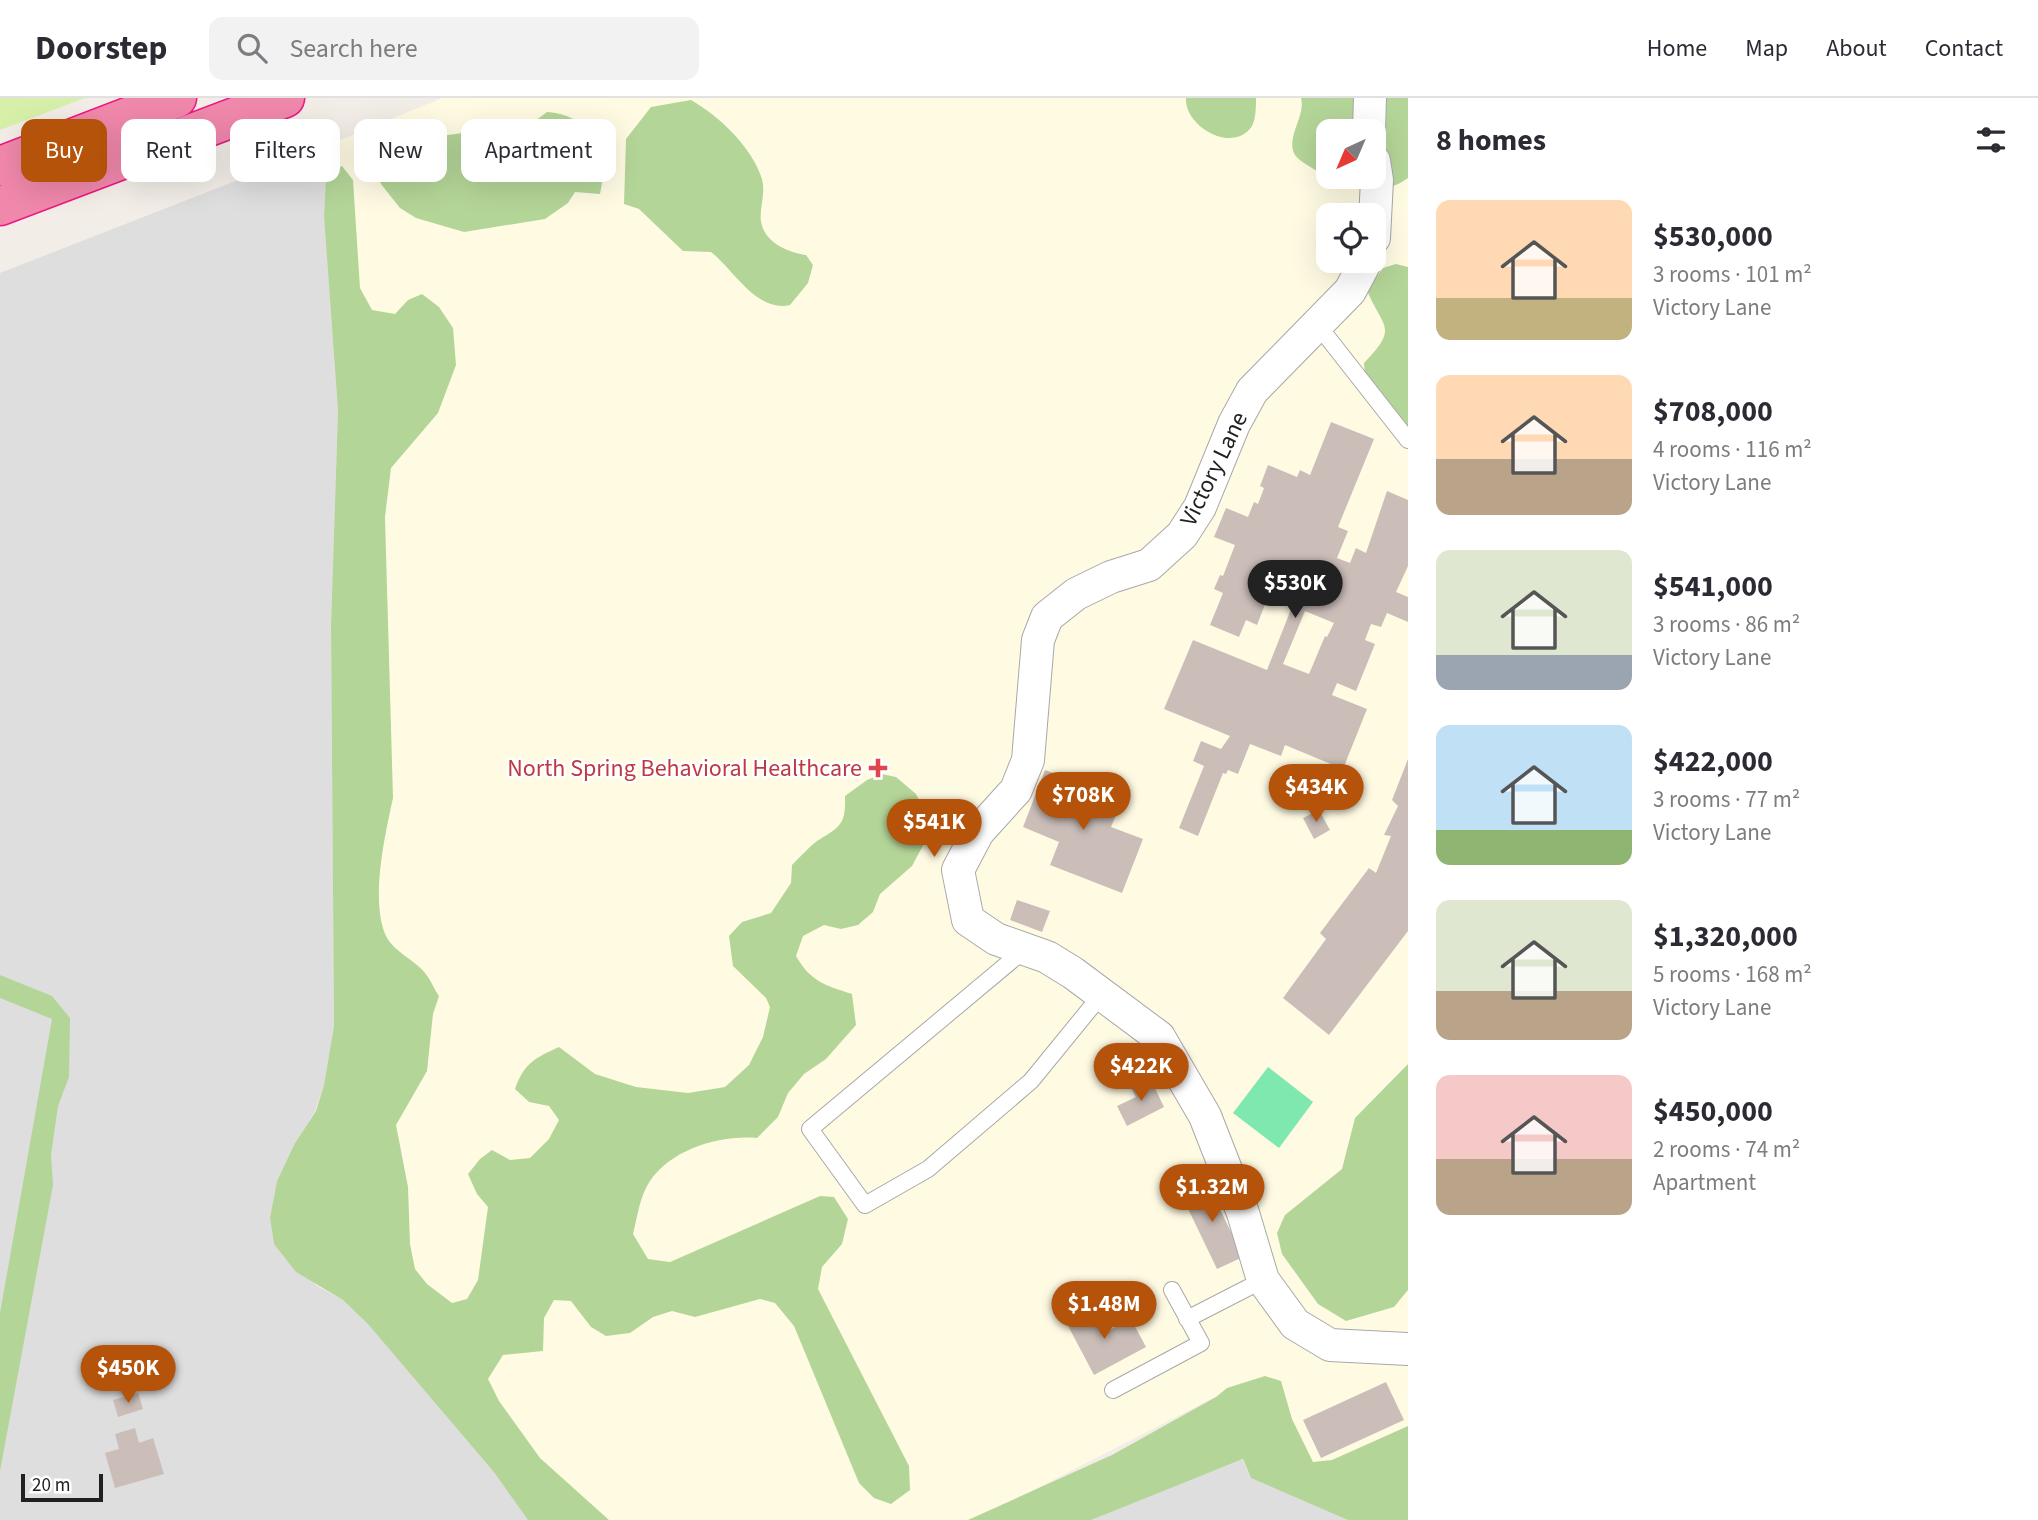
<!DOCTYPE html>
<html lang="en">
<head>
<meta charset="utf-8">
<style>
	:root { --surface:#fff; --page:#f2f2f3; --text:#2b2b33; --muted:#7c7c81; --line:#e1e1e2; --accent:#b45309 }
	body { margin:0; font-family:"Source Sans 3",sans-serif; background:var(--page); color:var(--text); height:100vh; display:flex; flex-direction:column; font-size:26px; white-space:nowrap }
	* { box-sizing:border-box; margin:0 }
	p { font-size:23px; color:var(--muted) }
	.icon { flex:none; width:38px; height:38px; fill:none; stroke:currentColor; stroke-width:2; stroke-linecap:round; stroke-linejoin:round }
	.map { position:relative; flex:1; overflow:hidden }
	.details { display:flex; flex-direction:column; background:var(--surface); width:630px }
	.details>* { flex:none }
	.top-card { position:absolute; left:21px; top:21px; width:665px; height:63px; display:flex; gap:14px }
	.needle { width:46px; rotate:224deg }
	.controls { position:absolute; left:1316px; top:21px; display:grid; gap:14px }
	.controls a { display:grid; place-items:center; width:70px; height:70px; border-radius:14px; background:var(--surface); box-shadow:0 7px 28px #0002; font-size:35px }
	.scale { position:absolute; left:21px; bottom:18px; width:82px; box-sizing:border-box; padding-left:7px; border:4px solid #212121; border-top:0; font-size:19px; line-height:24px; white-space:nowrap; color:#212121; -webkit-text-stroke:5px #fff; paint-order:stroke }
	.price { position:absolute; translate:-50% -60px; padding:0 16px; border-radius:24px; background:var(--accent); color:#fff; font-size:23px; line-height:46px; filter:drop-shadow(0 2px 4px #0008) }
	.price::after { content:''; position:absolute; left:50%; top:42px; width:21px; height:16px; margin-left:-10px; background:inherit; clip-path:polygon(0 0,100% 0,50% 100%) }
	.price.active { background:#222; color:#fff }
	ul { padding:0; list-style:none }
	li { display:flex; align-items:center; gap:21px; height:175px; padding:0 28px }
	li span { display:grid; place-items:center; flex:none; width:196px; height:140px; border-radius:14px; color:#555 }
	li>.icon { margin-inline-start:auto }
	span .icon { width:84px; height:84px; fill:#fffc; stroke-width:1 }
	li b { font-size:30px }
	h2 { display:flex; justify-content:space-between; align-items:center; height:84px; padding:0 28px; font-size:30px }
	.chip { padding:0 24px; border-radius:14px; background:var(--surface); box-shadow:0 7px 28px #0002; font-size:24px; line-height:63px }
	.chip.active { background:var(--accent); color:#fff }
	header { display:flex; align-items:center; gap:42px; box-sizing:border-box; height:98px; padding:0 35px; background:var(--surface); border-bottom:2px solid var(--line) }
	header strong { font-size:33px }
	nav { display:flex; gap:38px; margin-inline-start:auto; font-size:24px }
	.search { width:490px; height:63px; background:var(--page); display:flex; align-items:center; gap:18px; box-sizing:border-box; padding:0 24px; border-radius:14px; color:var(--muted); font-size:26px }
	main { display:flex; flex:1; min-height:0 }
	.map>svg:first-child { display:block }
</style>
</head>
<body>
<header>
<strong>Doorstep</strong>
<div class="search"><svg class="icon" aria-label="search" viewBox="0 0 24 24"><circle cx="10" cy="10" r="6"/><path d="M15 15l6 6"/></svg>Search here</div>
<nav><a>Home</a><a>Map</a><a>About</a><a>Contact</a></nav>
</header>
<main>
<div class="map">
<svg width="1408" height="1422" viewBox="0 0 1408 1422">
	<rect width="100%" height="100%" fill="#f2ede7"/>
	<!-- residential -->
	<path fill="#dfdede" d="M 333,45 L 342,68 L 326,80 L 324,117 L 338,313 L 331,527 L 334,928 L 324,987 L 315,1013 L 295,1045 L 277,1083 L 270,1120 L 274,1146 L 317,1188 L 343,1202 L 368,1225 L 493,1373 L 528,1422 L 0,1422 L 0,175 Z
		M 1244,1361 L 1348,1422 L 1091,1422 L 1103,1416 Z"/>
	<!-- education -->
	<path fill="#fffbe3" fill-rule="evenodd" d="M 442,0 L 1408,0 L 1408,1407 L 1251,1380 L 1215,1299 L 975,1422 L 554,1422 L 369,1172 L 345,278 L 333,45 ZM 1328,33 L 1374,33 L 1374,79 L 1328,79 ZM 1328,117 L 1374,117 L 1374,163 L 1328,163 Z"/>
	<!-- grass -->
	<path fill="#d7f0a9" d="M 0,0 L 85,0 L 0,32 Z"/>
	<!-- forest -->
	<path fill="#b4d598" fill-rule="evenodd" d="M 1186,0 L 1256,0 C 1256,8 1256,21 1252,28 C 1233,57 1184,28 1186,0 Z
		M 1301,0 L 1408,0 L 1408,80 C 1380,101 1344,90 1317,73 C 1311,69 1299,63 1295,57 C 1285,39 1306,19 1301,0 ZM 1328,33 L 1374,33 L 1374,79 L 1328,79 Z
		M 691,2 C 719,18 752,49 762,81 C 766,97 759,110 761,124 C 765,145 788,154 806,157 L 813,167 L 808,185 L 790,207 C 757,215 734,172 711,154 L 683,153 L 639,111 L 624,106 L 626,41 L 651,9 Z
		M 547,14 C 574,15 599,34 604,61 C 605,72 602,85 600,96 L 575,94 L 568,105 L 545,121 L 464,134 L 416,120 L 400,110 L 381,86 L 374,69 L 380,57 L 391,46 L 416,37 L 433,39 L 531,26 Z
		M 342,68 L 353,82 L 360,190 L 372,212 L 395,216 L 408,202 L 422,196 L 439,209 L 453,230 L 456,267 L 438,315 L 391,370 L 385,419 L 393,700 C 385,737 370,803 386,838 C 394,854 415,862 425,875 C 431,882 434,891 439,898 L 433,916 L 427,973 L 396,1027 L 408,1089 L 410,1146 L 415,1171 L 427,1186 L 452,1205 L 467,1201 L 478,1182 L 488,1109 L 477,1096 L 468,1076 L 480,1061 L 492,1052 L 510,1062 L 530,1060 L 549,1041 L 559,1022 L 549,1008 L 529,1004 L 515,991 C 524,965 535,960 559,949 L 595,976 L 636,989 L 688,995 L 725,989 L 749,967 L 763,939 L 770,909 L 766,900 L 733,868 L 729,838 L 742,824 L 771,815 L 791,785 L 792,767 C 800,759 808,750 817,743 C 839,729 846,728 845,698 L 867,682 L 882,676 L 896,679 L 916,696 L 924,712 L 928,738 L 912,768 L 880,796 L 873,814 L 858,827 L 841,831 L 824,827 L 803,838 L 796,858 C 811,884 825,887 852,896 L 856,927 L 826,961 L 804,976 L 788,995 L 778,1019 L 757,1040 C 719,1037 672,1051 650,1083 C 640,1097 637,1120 633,1136 L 648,1161 L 670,1164 L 820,1098 L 834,1099 L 848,1121 L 842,1146 L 822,1169 L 818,1191 L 909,1368 L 910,1392 L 891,1406 L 874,1400 L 859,1385 L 794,1228 L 775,1205 L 760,1201 L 695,1219 L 672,1213 L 653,1219 L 630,1235 L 606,1238 L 591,1229 L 571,1203 L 554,1202 L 544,1220 L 543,1253 L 503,1257 L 488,1281 L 499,1303 L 540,1360 L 609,1422 L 528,1422 L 493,1373 L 368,1226 L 343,1202 L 296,1174 L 274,1146 L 270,1120 L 277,1083 L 295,1045 L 316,1013 L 324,987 L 334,928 L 331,527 L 338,313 L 324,118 L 326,79 Z
		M 1396,166 L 1408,169 L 1408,334 L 1365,278 L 1364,265 C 1400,228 1382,230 1367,192 L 1383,170 Z
		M 0,877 L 52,898 L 70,920 L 69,979 L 58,1008 L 51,1057 L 53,1087 L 0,1373 L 0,1215 L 52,921 L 0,900 Z
		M 1408,966 L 1408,1192 L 1394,1209 L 1346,1223 L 1318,1206 L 1282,1156 L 1277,1135 L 1285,1117 L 1342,1071 L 1355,1020 Z
		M 1265,1278 L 1281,1283 L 1292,1321 L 1313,1364 L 1332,1362 L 1408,1328 L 1408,1422 L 1348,1422 L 1251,1380 L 1243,1361 L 1091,1422 L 968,1422 L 1112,1357 L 1216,1299 L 1227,1290 Z"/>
	<!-- pitch -->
	<path fill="#7ee8ae" d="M 1268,969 L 1313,1004 L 1279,1050 L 1233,1015 Z"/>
	<!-- building -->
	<path fill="#cbbeb9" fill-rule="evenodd" d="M 1331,324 L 1374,341 L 1338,429 L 1348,433 L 1337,460 L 1350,465 L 1356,450 L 1366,455 L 1387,393 L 1408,402 L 1408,468 L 1396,494 L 1408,499 L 1408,524 L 1387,515 L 1381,529 L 1371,526 L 1365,542 L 1375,546 L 1356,593 L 1337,585 L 1332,597 L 1367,611 L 1343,671 L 1285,647 L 1281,658 L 1250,646 L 1238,676 L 1228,672 L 1226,676 L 1223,675 L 1198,738 L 1179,730 L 1204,668 L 1193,663 L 1201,643 L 1221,651 L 1230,638 L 1164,611 L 1193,542 L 1267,572 L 1301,486 L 1281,478 L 1273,497 L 1269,496 L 1257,527 L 1246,522 L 1239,539 L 1210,527 L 1223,495 L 1214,491 L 1220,477 L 1223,478 L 1235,447 L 1214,439 L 1226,410 L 1248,419 L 1254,404 L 1258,406 L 1264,390 L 1260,388 L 1268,367 L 1297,379 L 1300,372 L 1310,377 ZM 1305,513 L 1334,525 L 1327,539 L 1325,538 L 1309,576 L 1283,566 Z
		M 1408,661 L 1408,833 L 1329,937 L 1283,900 L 1326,841 L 1320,835 L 1369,770 L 1376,775 L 1391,738 L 1384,737 L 1398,708 L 1392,702 Z
		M 1045,672 L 1113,698 L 1107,714 L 1116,717 L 1111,729 L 1143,741 L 1122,795 L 1050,767 L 1059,744 L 1023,729 Z
		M 1319,712 L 1330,732 L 1314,741 L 1303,720 Z
		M 1017,802 L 1050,813 L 1042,834 L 1010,822 Z
		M 1150,980 L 1164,1009 L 1127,1028 L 1117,1008 L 1136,999 L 1131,990 Z
		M 1206,1082 L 1243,1159 L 1217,1171 L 1180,1094 Z
		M 1092,1209 L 1106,1234 L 1131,1221 L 1146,1249 L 1094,1277 L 1066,1224 Z
		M 1386,1284 L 1404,1322 L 1321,1360 L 1303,1322 Z
		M 138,1295 L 143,1311 L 118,1319 L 113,1302 Z
		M 135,1330 L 139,1345 L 153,1340 L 164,1376 L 115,1390 L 105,1355 L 119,1351 L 115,1336 Z"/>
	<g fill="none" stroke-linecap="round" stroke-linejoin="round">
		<defs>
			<path id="lane" d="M 1317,226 L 1408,342
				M 1023,853 L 810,1031 L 865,1107 L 928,1071 L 1031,983 L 1102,896
				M 1187,1221 L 1263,1182
				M 1113,1292 L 1201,1245 L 1172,1192"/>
			<path id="street" d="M 1369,33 L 1370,0
				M 1374,63 L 1377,82 L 1374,140
				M 1366,163 L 1350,193 L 1252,293 L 1234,326 L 1200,409 L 1182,437 L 1149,467 L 1111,479 L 1076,496 L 1047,519 L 1038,542 L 1028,662 L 1016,692 L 978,734 L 958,772 L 968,822 L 996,841 L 1047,859 L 1073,875 L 1159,939 L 1205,1018 L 1243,1115 L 1263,1182 L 1295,1226 L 1330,1247 L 1408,1251"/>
			<path id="highway" d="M 0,68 L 177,0
				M 0,108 L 285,0"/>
		</defs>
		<!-- lane casing -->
		<use href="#lane" stroke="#a8a8a8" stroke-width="18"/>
		<!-- street casing -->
		<use href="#street" stroke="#a8a8a8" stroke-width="34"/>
		<!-- highway casing -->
		<use href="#highway" stroke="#ed1783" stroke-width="41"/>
		<!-- lane -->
		<use href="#lane" stroke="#fff" stroke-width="16"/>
		<!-- street -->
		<use href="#street" stroke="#fff" stroke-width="32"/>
		<!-- highway -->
		<use href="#highway" stroke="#f088ac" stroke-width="38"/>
	</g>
	<!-- markers -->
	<path fill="#e0444e" stroke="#fff" stroke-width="2.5" d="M874.5 659.5h7v7h7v7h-7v7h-7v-7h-7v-7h7z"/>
	<g text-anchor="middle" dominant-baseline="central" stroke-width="5" stroke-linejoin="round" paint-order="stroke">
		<!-- street labels -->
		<g font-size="24" fill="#212121" stroke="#fff">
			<text transform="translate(1214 371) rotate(-64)">Victory Lane</text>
		</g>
		<!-- health labels -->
		<g font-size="24" fill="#be3a42" stroke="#fff" text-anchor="end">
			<text x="862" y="670">North Spring Behavioral Healthcare</text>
		</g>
	</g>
</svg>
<div class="controls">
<a><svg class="needle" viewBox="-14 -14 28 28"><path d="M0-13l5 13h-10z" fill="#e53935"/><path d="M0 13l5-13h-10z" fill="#7c7c81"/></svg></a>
<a><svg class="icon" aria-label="locate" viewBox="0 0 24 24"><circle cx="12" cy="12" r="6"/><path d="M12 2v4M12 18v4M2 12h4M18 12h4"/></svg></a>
</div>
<div class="scale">20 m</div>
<b class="price active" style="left:1295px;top:522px">$530K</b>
<b class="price" style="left:1316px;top:726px">$434K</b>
<b class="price" style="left:1083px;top:734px">$708K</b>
<b class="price" style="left:934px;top:761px">$541K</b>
<b class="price" style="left:1141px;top:1005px">$422K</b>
<b class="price" style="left:1212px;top:1126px">$1.32M</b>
<b class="price" style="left:1104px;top:1243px">$1.48M</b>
<b class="price" style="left:128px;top:1307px">$450K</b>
<div class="top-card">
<a class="chip active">Buy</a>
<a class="chip">Rent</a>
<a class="chip">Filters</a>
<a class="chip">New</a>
<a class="chip">Apartment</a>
</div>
</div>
<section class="details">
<h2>8 homes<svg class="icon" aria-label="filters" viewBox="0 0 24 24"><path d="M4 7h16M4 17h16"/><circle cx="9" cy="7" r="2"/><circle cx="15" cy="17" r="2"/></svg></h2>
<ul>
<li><span style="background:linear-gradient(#ffd9b3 70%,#c2b280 0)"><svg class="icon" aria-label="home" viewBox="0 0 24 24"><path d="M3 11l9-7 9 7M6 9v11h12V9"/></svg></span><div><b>$530,000</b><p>3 rooms · 101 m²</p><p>Victory Lane</p></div></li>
<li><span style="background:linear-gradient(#ffd9b3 60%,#b9a48a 0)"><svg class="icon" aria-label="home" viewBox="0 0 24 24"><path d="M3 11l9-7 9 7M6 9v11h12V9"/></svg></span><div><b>$708,000</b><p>4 rooms · 116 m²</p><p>Victory Lane</p></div></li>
<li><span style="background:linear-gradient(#dfe7d0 75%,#9aa5b1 0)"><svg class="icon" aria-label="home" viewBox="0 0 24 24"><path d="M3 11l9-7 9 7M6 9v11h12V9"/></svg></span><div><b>$541,000</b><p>3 rooms · 86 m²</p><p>Victory Lane</p></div></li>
<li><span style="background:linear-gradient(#bfe0f5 75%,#8fb573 0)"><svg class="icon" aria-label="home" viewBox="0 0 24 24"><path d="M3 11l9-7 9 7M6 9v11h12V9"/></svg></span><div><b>$422,000</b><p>3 rooms · 77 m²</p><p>Victory Lane</p></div></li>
<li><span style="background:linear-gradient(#dfe7d0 65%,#b9a48a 0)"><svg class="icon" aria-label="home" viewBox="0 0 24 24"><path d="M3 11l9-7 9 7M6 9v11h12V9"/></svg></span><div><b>$1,320,000</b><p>5 rooms · 168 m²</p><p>Victory Lane</p></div></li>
<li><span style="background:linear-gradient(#f6c9c9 60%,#b9a48a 0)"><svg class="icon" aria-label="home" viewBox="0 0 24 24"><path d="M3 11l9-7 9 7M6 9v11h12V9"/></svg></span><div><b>$450,000</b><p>2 rooms · 74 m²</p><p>Apartment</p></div></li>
</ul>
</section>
</main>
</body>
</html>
